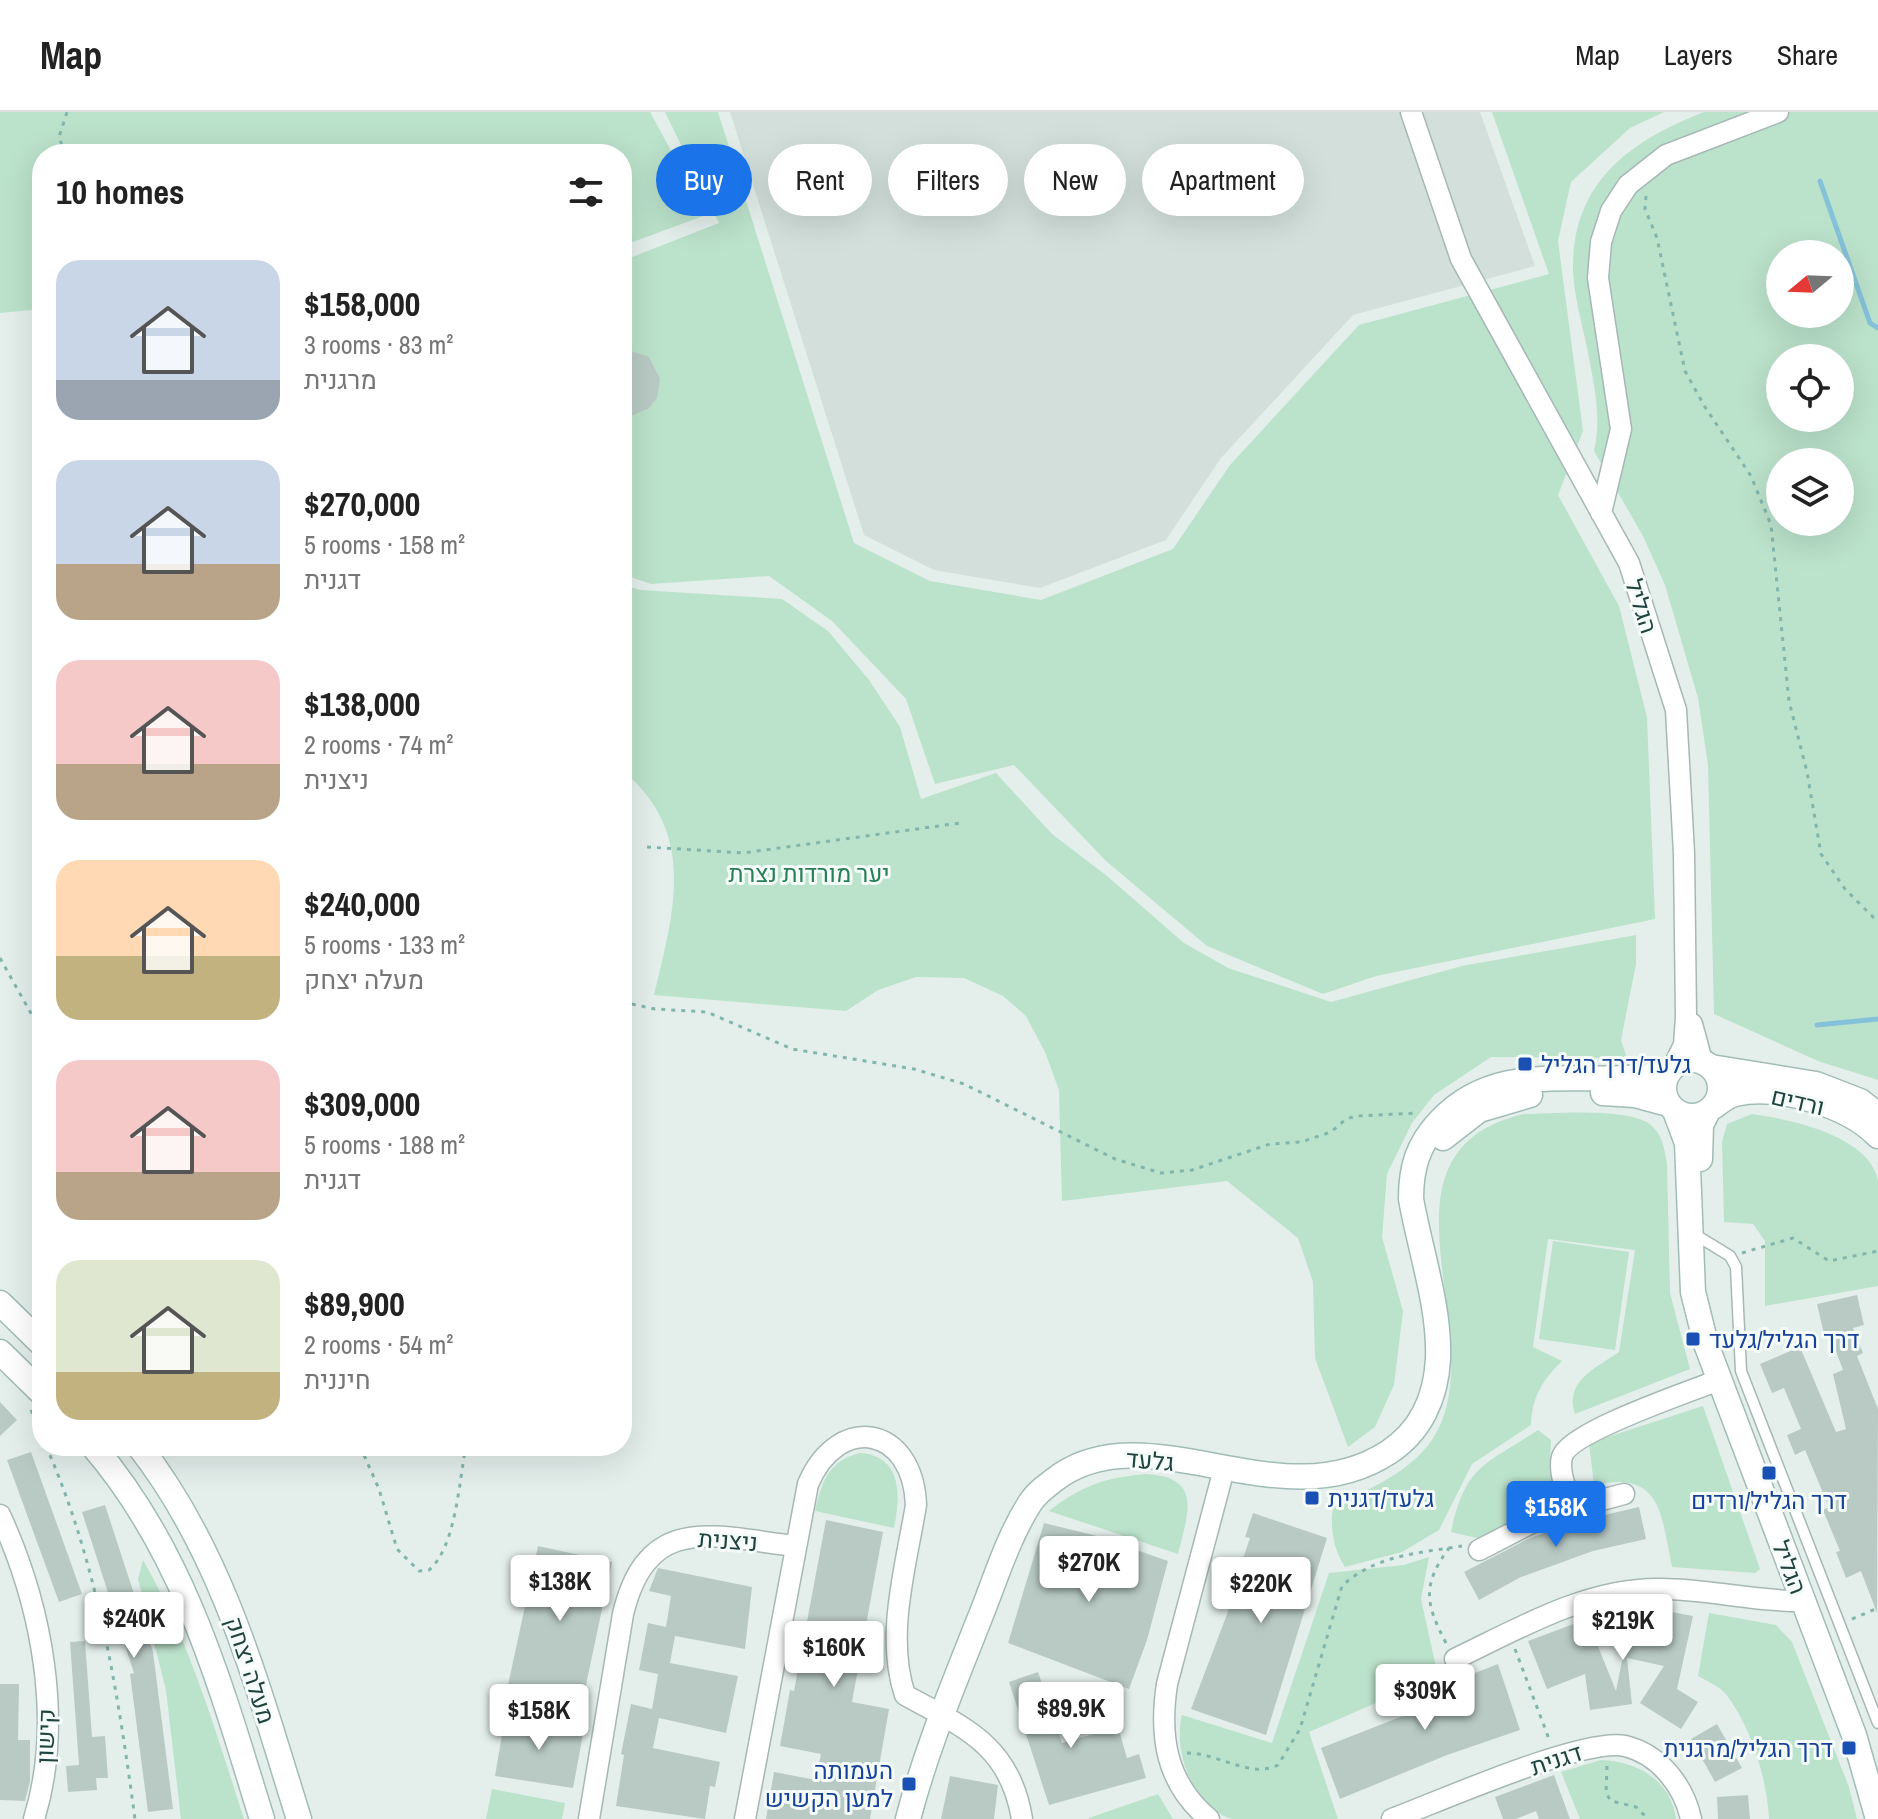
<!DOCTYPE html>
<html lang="en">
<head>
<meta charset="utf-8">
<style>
	:root { --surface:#fff; --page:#f6f6f6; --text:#222; --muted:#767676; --line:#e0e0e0; --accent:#1a73e8 }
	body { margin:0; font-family:"Archivo Narrow",Heebo,sans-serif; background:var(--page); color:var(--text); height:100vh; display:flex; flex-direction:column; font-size:30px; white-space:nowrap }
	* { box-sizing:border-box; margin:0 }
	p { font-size:26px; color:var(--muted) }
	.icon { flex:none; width:44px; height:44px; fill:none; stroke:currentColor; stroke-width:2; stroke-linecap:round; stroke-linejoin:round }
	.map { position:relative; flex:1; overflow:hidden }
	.sheet { position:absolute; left:32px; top:32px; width:600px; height:1312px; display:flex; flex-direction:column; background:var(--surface); border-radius:32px; box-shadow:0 8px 32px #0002 }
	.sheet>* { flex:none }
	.banner { position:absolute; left:656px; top:32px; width:760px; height:72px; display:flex; gap:16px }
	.needle { width:52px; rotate:251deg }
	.tools { position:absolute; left:1766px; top:128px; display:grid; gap:16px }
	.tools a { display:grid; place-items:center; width:88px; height:88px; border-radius:50%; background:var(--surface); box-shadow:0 8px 32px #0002; font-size:40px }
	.price { position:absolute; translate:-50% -68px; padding:0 18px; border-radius:8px; background:#fff; color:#222; font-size:26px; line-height:52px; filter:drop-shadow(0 2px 4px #0008) }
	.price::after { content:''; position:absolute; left:50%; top:48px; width:24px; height:18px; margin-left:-12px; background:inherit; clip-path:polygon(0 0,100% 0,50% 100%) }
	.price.current { background:var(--accent); color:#fff }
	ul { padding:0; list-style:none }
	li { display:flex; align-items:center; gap:24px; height:200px; padding:0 24px }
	li span { display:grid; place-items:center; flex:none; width:224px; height:160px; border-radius:24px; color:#555 }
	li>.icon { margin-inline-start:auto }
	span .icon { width:96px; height:96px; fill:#fffc; stroke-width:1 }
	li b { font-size:34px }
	h2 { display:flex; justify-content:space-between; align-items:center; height:96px; padding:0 24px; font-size:34px }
	.tag { padding:0 28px; border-radius:36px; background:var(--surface); box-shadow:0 8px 32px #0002; font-size:28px; line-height:72px }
	.tag.current { background:var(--accent); color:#fff }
	header { display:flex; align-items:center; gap:48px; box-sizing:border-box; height:112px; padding:0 40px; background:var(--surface); border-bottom:2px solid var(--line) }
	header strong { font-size:38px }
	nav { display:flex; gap:44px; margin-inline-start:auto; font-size:28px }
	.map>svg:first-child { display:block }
</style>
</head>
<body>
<header>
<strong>Map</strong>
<nav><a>Map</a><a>Layers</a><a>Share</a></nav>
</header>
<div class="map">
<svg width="1878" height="1707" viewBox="0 0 1878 1707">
	<rect width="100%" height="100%" fill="#e4efec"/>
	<!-- built -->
	<path fill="#d2dfdb" d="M 730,0 L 1480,0 L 1535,154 L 1353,203 L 1221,346 L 1166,428 L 1040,476 L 934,458 L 864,423 Z"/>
	<!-- green -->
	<path fill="#bbe2cb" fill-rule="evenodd" d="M 0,0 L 650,0 L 706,103 L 622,134 L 622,42 L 42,42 L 42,197 L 0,201 Z
		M 665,0 L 718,0 L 854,431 L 930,469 L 1041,488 L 1173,437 L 1230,353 L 1359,213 L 1549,162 L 1492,0 L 1664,0 L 1630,16 L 1571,70 L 1558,129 L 1583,319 L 1558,383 L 1619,494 L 1647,605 L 1655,807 L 1376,864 L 1323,882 L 1207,834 L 1106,749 L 1014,653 L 935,672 L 906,587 L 832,509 L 769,464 L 651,472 L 622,462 L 622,149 L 719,111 Z
		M 1704,0 L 1878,0 L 1878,968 L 1818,949 L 1714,902 L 1708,653 L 1698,586 L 1665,473 L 1643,424 L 1594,339 C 1602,304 1594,272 1587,236 C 1582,211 1574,184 1573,158 C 1572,70 1630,29 1704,0 ZM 1780,142 L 1840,142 L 1840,202 L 1780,202 ZM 1780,246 L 1840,246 L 1840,306 L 1780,306 ZM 1780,350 L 1840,350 L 1840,410 L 1780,410 Z
		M 622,473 L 641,478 L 782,487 L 828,519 L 869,568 L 900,615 L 921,687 L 996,661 L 1052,722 L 1107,764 L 1184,831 L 1228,856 L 1331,890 L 1462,854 L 1636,823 L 1636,852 L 1621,928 L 1627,946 L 1491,945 L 1434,983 L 1412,1011 L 1387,1062 L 1382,1125 L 1403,1199 L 1394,1273 L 1375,1315 L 1348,1335 L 1315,1246 L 1313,1170 L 1298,1126 L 1227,1069 L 1062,1089 L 1059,978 L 1045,940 L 1026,904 L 1003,884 L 964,866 L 916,865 L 878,878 L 846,899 L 654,883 C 674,799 698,721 622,658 Z
		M 1524,1002 C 1553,1002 1636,994 1654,1016 C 1663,1025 1665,1040 1667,1052 L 1670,1181 L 1690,1257 L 1575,1302 C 1564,1269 1596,1256 1619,1240 L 1635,1138 L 1548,1127 L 1533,1235 L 1562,1249 C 1542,1269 1532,1285 1531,1313 L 1472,1352 L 1439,1418 L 1402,1440 L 1345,1455 C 1333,1437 1330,1416 1333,1395 C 1368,1377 1404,1364 1429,1332 C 1502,1236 1356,1041 1524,1002 Z
		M 1752,1002 C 1788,1007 1869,1023 1878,1068 C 1878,1098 1878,1142 1878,1174 L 1765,1194 L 1765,1129 L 1753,1112 L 1724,1110 L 1722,1030 L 1727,1012 Z
		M 1553,1129 L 1629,1140 L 1615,1238 L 1539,1227 Z
		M 1703,1294 L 1760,1457 L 1755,1461 L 1672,1455 C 1661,1402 1662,1358 1594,1373 L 1589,1331 Z
		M 1538,1318 L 1551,1328 L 1550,1352 L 1557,1389 L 1481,1427 L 1451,1420 C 1466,1352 1484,1354 1538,1318 Z
		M 860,1341 C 902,1344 901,1383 894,1416 L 815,1399 C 822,1370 828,1349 860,1341 Z
		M 1146,1362 C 1203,1365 1188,1401 1178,1442 L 1049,1399 C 1083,1373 1104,1366 1146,1362 Z
		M 1429,1445 L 1421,1487 L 1438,1564 L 1309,1620 L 1338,1707 C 1315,1707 1251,1707 1232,1707 C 1192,1695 1173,1639 1182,1603 L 1272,1631 L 1329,1461 L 1404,1453 Z
		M 143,1448 C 190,1530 215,1617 244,1707 L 181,1707 L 166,1578 L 138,1467 Z
		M 1709,1501 L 1776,1513 L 1792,1530 L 1849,1675 L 1857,1707 L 1769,1707 C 1767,1666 1751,1614 1725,1581 C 1718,1574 1707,1569 1698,1564 Z
		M 1601,1648 C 1637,1649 1671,1668 1676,1707 L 1580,1707 L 1561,1660 Z
		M 492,1677 L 565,1691 L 562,1707 L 486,1707 Z
		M 1158,1682 L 1173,1707 L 1089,1707 L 1089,1706 Z"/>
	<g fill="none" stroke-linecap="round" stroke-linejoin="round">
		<!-- stream -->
		<path stroke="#86c1da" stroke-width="5" d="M 1820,69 L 1870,211 L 1878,216
			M 1817,913 L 1878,907"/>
	</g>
	<!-- building -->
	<path fill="#b9cac5" d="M 622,236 L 649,245 L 660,267 L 657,286 L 649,296 L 622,308 Z
		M 1857,1183 L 1864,1213 L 1853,1216 L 1863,1241 L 1857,1244 L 1878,1297 L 1877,1501 L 1861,1459 L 1846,1466 L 1836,1440 L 1840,1439 L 1823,1398 L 1829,1395 L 1805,1338 L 1795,1343 L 1787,1323 L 1801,1317 L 1784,1276 L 1772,1281 L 1760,1252 L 1800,1235 L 1836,1320 L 1846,1317 L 1833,1262 L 1843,1258 L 1829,1221 L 1824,1222 L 1817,1192 Z
		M 0,1290 L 17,1308 L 0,1324 Z
		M 31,1340 L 82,1482 L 59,1490 L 7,1348 Z
		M 105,1393 L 153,1540 L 173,1697 L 148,1700 L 130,1562 L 134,1561 L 82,1400 Z
		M 1639,1395 L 1646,1427 L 1593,1439 L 1521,1465 L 1479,1488 L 1464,1460 L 1530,1426 L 1579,1409 Z
		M 1253,1401 L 1327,1426 L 1266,1623 L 1191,1597 L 1232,1489 L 1229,1488 L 1250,1426 L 1245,1425 Z
		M 826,1408 L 883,1420 L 852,1590 L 889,1597 L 870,1707 L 766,1707 L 774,1660 L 816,1668 L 821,1642 L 780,1634 L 790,1578 L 794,1579 Z
		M 1044,1411 L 1093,1423 L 1168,1449 L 1147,1528 L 1129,1577 L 1008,1531 Z
		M 538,1434 L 612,1450 L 583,1587 L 508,1573 Z
		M 658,1456 L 752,1475 L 745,1537 L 675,1524 L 670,1551 L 738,1564 L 726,1621 L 659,1606 L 653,1636 L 720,1650 L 715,1675 L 710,1674 L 705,1707 L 616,1694 L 624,1643 L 621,1642 L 631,1592 L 652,1597 L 655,1580 L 658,1562 L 639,1558 L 648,1511 L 666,1515 L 671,1484 L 649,1479 Z
		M 1633,1493 L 1693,1504 L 1677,1577 L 1698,1590 L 1681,1617 L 1640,1591 L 1664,1554 L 1627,1546 L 1632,1592 L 1590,1598 L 1585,1562 L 1547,1577 L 1528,1529 L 1587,1507 L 1616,1579 Z
		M 85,1529 L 92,1625 L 105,1624 L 108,1666 L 96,1666 L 97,1678 L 68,1680 L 66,1654 L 79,1653 L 70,1530 Z
		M 1498,1552 L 1520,1618 L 1447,1643 L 1340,1687 L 1321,1636 L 1408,1602 L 1403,1589 Z
		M 1038,1560 L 1062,1631 L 1118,1615 L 1127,1646 L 1139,1642 L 1146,1666 L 1049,1693 L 1009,1570 Z
		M 0,1572 L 19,1572 L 18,1628 L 30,1628 L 30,1669 L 25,1689 L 0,1688 Z
		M 505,1605 L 584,1617 L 573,1676 L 495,1664 Z
		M 1717,1612 L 1742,1656 L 1715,1670 L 1691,1627 Z
		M 1554,1663 L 1570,1707 L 1539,1707 L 1536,1699 L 1516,1707 L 1503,1707 L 1495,1685 Z
		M 950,1664 L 998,1673 L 994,1707 L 941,1707 Z
		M 1748,1683 L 1750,1707 L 1718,1707 L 1717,1685 Z"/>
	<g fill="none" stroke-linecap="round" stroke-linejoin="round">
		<defs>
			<path id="lane" d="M 1699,1125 L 1730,1144 L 1736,1155 L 1741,1259 L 1878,1611"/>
			<path id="street" d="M 1411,0 L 1461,147 L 1629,451 L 1676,598 L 1684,741 L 1686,905 L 1684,933 L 1674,953
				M 1601,401 L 1621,317 L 1598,166 L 1601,130 L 1611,99 L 1628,73 L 1666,43 L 1778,0
				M 1692,912 L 1702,949
				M 1573,1394 C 1567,1381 1558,1360 1562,1345 C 1569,1320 1691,1279 1719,1268
				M 0,1403 C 42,1494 64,1610 34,1707
				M 1479,1438 L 1549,1402 L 1624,1382
				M 1455,1547 C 1518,1517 1585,1477 1657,1477 C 1706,1476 1754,1490 1803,1489
				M 589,1707 L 623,1502 C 648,1399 714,1425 796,1434
				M 745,1707 L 808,1372 C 839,1300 913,1314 916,1393 C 906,1454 885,1524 905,1583 C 965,1616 1010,1633 1022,1707
				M 1209,1707 C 1166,1671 1159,1625 1167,1572 L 1224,1357
				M 1392,1707 C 1438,1690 1584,1625 1625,1634 C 1659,1642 1684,1674 1691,1707"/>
			<path id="secondary" d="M1664 976a28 28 0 1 1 56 0a28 28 0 1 1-56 0Z
				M 1711,955 L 1816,972 L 1860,989 L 1878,1003
				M 1603,981 L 1635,983 L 1668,992
				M 1713,995 C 1720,990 1727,984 1735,982 C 1778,972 1848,993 1878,1024
				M 1675,999 L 1687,1031 L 1693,1180 L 1706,1232 L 1854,1623 L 1878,1707
				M 1443,1026 L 1479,998 L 1530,983
				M 1700,1047 L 1701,1013 L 1708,999
				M 0,1191 L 42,1232
				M 0,1240 L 42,1281
				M 93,1334 C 185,1441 221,1575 262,1707
				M 139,1334 C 224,1443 258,1577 299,1707
				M 908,1707 C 926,1638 953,1574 979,1508 C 995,1469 1007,1427 1030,1391 C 1037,1380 1050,1371 1061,1363 C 1153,1302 1283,1410 1389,1340 C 1421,1319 1436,1285 1438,1247 C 1440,1195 1420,1138 1411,1087 C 1411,1055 1418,1032 1440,1009 C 1502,943 1588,978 1667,961"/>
		</defs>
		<!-- lane casing -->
		<use href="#lane" stroke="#a6b8b5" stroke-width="13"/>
		<!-- street casing -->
		<use href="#street" stroke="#a6b8b5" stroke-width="23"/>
		<!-- secondary casing -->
		<use href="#secondary" stroke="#a1bcb7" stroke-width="27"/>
		<!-- path -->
		<path stroke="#81b6ad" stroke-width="3" stroke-dasharray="4 6" stroke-linecap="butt" d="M 65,42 L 59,25 L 67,0
			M 1646,84 L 1645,97 L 1657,126 L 1685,259 L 1705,295 L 1751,364 L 1771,413 L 1789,589 L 1807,660 L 1821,742 L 1845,777 L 1878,810
			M 647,735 L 743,741 L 960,711
			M 0,846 L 42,921
			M 622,890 L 655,897 L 707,900 L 792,937 L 914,957 L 964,972 L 1115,1047 L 1161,1061 L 1192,1058 L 1270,1032 L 1301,1030 L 1331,1020 L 1346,1007 L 1356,1004 L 1418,1001
			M 1742,1141 L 1793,1126 L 1829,1149 L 1878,1139
			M 31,1298 L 42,1324
			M 46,1334 C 98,1452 118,1581 135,1707
			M 360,1334 L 379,1377 L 397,1437 L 419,1459 L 429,1458 C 456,1435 459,1369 466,1334
			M 1852,1507 L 1878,1496
			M 1446,1531 C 1425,1491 1422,1473 1449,1436
			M 1515,1537 L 1549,1627
			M 1187,1641 C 1218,1641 1251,1667 1278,1653 L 1300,1617 L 1342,1474 C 1375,1443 1419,1441 1462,1434
			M 1607,1654 L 1606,1681 L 1611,1689 L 1636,1695 L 1648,1707"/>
		<!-- lane -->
		<use href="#lane" stroke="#fff" stroke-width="10"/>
		<!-- street -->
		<use href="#street" stroke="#fff" stroke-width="20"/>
		<!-- secondary -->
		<use href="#secondary" stroke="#fff" stroke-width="24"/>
	</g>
	<!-- markers -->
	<g fill="#1a4fb4" stroke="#f5fbf9" stroke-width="3">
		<rect x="1517" y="944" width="16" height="16" rx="4"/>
		<rect x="1685" y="1219" width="16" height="16" rx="4"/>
		<rect x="1761" y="1353" width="16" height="16" rx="4"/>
		<rect x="1304" y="1378" width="16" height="16" rx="4"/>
		<rect x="1841" y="1628" width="16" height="16" rx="4"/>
		<rect x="901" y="1664" width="16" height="16" rx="4"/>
	</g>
	<g text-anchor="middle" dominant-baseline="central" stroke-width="6" stroke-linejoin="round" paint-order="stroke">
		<!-- street labels -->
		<g font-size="24" fill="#21433f" stroke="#f5fbf9">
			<text transform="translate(1642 494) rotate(72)">הגליל</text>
			<text transform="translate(1798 989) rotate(13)">ורדים</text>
			<text transform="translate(1150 1348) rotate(5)">גלעד</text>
			<text transform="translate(728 1428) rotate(4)">ניצנית</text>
			<text transform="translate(1790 1455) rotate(69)">הגליל</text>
			<text transform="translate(251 1558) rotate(72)">מעלה יצחק</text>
			<text transform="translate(45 1624) rotate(-88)">קישון</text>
			<text transform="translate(1556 1647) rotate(-18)">דגנית</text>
		</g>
		<!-- park labels -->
		<g font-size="24" fill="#267f55" stroke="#f5fbf9">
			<text x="809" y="761">יער מורדות נצרת</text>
		</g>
		<!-- transit labels -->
		<g font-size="24" fill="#164399" stroke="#f5fbf9" text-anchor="start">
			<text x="1541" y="952">גלעד/דרך הגליל</text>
			<text x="1709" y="1227">דרך הגליל/גלעד</text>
			<text x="1328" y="1386">גלעד/דגנית</text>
			<text x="1769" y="1388" text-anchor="middle">דרך הגליל/ורדים</text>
			<text x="1833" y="1636" text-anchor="end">דרך הגליל/מרגנית</text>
			<text x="893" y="1658" text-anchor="end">העמותה<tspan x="893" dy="28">למען הקשיש</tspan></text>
		</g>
	</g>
</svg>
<div class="tools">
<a><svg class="needle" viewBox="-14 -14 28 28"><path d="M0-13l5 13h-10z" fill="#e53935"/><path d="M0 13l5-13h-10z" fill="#767676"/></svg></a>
<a><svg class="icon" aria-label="locate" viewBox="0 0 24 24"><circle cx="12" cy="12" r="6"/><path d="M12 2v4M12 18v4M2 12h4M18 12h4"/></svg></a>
<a><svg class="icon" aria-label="layers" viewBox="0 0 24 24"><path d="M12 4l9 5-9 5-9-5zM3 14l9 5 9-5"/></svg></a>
</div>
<b class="price current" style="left:1556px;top:1437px">$158K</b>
<b class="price" style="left:1089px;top:1492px">$270K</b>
<b class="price" style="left:560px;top:1511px">$138K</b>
<b class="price" style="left:1261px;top:1513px">$220K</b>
<b class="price" style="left:134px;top:1548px">$240K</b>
<b class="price" style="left:1623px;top:1550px">$219K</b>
<b class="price" style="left:834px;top:1577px">$160K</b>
<b class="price" style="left:1425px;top:1620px">$309K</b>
<b class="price" style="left:1071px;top:1638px">$89.9K</b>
<b class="price" style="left:539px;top:1640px">$158K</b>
<div class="banner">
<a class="tag current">Buy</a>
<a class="tag">Rent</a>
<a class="tag">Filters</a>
<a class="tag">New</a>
<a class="tag">Apartment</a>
</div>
<section class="sheet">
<h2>10 homes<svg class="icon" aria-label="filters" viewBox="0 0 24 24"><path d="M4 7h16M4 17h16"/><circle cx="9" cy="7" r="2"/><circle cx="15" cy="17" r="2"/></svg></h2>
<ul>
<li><span style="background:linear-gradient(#c9d6e8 75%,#9aa5b1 0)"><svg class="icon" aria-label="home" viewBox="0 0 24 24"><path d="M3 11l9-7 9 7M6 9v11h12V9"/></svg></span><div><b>$158,000</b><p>3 rooms · 83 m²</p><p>מרגנית</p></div></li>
<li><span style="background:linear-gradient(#c9d6e8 65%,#b9a48a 0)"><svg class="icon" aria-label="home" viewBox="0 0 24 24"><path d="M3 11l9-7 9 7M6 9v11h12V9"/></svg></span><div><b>$270,000</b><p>5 rooms · 158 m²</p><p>דגנית</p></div></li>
<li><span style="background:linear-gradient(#f6c9c9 65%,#b9a48a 0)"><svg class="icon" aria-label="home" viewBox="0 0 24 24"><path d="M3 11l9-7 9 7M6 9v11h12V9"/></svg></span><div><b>$138,000</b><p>2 rooms · 74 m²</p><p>ניצנית</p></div></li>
<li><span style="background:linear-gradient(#ffd9b3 60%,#c2b280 0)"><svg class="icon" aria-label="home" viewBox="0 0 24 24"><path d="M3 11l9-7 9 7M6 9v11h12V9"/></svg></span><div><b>$240,000</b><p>5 rooms · 133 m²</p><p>מעלה יצחק</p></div></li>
<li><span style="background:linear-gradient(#f6c9c9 70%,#b9a48a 0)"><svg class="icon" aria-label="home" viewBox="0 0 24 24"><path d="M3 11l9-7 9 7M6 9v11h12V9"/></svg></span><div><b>$309,000</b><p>5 rooms · 188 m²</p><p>דגנית</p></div></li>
<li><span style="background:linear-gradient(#dfe7d0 70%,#c2b280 0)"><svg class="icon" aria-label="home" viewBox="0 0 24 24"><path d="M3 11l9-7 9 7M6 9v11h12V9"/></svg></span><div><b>$89,900</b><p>2 rooms · 54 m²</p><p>חיננית</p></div></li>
</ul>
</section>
</div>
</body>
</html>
